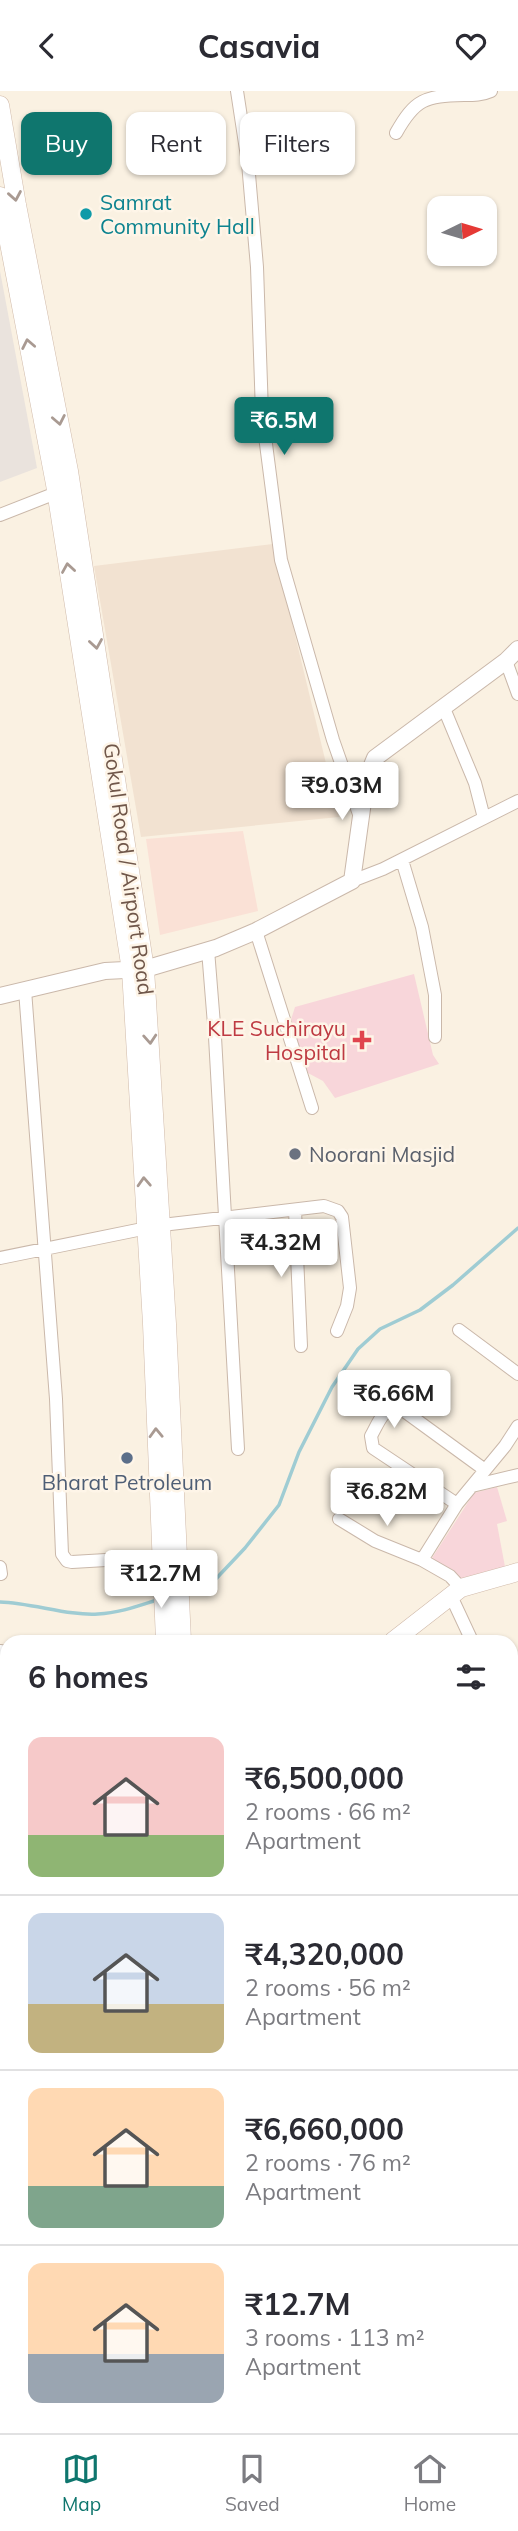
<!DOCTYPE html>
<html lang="en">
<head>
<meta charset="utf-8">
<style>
	:root { --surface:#fff; --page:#f2f2f3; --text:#2b2b33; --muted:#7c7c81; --line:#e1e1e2; --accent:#0f766e }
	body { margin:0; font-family:Mulish,sans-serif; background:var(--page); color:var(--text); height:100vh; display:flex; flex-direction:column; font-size:26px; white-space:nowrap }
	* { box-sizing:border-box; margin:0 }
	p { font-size:23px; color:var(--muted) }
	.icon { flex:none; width:38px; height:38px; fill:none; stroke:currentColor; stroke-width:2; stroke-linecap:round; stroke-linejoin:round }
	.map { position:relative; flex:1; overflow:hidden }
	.details { position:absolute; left:0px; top:1544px; width:518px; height:800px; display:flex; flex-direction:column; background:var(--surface); border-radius:21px 21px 0 0; box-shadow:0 2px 5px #0004 }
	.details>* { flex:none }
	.hud { position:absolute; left:21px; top:21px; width:476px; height:63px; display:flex; gap:14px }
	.needle { width:46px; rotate:85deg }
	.controls { position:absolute; left:427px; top:105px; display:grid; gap:14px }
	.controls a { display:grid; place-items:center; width:70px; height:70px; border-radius:14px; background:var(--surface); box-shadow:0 2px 5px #0004; font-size:35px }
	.price { position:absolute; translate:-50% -60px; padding:0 16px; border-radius:7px; background:#fff; color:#222; font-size:23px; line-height:46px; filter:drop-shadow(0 2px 4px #0008) }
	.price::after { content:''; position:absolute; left:50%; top:42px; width:21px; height:16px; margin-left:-10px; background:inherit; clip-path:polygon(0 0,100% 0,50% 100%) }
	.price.active { background:var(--accent); color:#fff }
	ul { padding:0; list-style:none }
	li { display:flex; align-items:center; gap:21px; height:175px; padding:0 28px }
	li+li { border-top:2px solid var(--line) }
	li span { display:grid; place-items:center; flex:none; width:196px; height:140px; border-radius:14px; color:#555 }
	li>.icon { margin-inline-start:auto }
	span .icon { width:84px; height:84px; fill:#fffc; stroke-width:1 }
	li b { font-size:30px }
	h2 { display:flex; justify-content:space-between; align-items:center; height:84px; padding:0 28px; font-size:30px }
	.pill { padding:0 24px; border-radius:14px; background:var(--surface); box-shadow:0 2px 5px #0004; font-size:24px; line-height:63px }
	.pill.active { background:var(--accent); color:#fff }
	header { display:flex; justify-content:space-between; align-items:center; height:91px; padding:0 28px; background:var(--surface); font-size:32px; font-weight:700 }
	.dock { display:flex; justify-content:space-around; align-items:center; height:98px; border-top:2px solid var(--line); background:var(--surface); font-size:19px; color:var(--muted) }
	.dock a { display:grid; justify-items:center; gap:4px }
	.dock .active { color:var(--accent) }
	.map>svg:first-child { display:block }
</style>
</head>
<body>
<header><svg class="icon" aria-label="back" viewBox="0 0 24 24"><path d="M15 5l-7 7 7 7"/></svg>Casavia<svg class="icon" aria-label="heart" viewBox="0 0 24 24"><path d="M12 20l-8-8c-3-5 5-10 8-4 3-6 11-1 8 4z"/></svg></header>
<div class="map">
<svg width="518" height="2342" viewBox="0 0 518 2342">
	<rect width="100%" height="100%" fill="#faf1e2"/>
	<!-- residential -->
	<path fill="#f2e2d1" d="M 273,453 L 339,726 L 141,746 L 94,475 Z"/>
	<!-- commercial -->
	<path fill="#fae1d6" d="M 243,740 L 258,820 L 160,844 L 146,748 Z"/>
	<!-- industrial -->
	<path fill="#eae3dd" d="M 0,180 L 37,377 L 0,391 Z"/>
	<!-- medical -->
	<path fill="#f8d6da" d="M 414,883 L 433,964 L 439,973 L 335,1007 L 323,990 L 308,982 L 289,935 L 295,916 Z
		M 497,1396 L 507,1430 L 497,1433 L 506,1481 L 462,1490 L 432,1467 L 474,1402 Z"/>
	<!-- green -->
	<path fill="#d1e7c2" d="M 511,1981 L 518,1983 L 518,2342 L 0,2342 L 0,2205 L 7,2205 L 7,2336 L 511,2336 Z"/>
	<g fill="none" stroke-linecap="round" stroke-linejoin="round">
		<!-- stream -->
		<path stroke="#9fccd3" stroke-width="3.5" d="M 185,1500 L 212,1492 L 245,1457 L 279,1414 L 299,1361 L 332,1296 L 358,1258 L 380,1238 L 420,1219 L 453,1194 L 518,1137
			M 0,1511 C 32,1512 69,1525 98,1523 C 119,1522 138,1515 157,1509"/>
		<defs>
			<path id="minor" d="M 237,0 L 248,72 L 257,176 L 262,322 L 281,469 L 333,649 L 360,726
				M 396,42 C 415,8 425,5 464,4 C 474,4 482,4 491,0
				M 0,424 L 61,400
				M 506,570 L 518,603
				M 443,615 L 475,692 L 484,727
				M 402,769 L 422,836 L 435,904 L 435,946
				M 352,790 L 383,778 L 518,710
				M 256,840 L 312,1017
				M 208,859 L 215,946 L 238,1358
				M 25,899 L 56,1308 L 62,1463 L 67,1470 L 72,1471 L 106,1469
				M 295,1119 L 301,1255
				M 0,1167 L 162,1134 L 324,1115 L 338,1120 L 342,1126 L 350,1197 L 347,1215 L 337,1240
				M 459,1239 L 518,1283
				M 472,1395 L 518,1384
				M 457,1413 L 373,1357 L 371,1345 C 378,1333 383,1315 400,1317 L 485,1379
				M 339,1428 L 375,1450 L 422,1469
				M 0,1476 L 1,1483
				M 461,1497 L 450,1485 L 422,1469 L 457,1413 L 505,1355 L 518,1335
				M 451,1505 L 472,1550
				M 0,1560 L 7,1561
				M 511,1605 L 518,1603
				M 0,1623 L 7,1625
				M 511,1636 L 511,1644
				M 511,1706 L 518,1703
				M 0,1707 L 7,1704
				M 0,1760 L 7,1781
				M 511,1771 L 518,1768
				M 0,1916 L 7,1934
				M 0,2158 L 7,2131"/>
			<path id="tertiary" d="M 0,905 L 105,880 L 145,878 L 216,857 L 256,840 L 352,790 L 366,689 L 375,667 L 506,570 L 518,558"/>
			<path id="secondary" d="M 0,14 L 17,114 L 69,380 L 145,878 L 167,1233 L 182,1550
				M 0,105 L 55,393 L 131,879 L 152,1233 L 165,1550
				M 393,1550 L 461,1497 L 518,1481
				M 511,1855 L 518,1859
				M 511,1870 L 518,1873
				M 0,1915 L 7,1911"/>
		</defs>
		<!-- minor casing -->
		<use href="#minor" stroke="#cab8aa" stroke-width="14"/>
		<!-- tertiary casing -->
		<use href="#tertiary" stroke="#cab8aa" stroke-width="18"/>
		<!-- secondary casing -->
		<use href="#secondary" stroke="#d0baaa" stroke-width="19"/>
		<!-- minor -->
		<use href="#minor" stroke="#fff" stroke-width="12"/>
		<!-- tertiary -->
		<use href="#tertiary" stroke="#fff" stroke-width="16"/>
		<!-- secondary -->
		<use href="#secondary" stroke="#fff" stroke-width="18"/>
	</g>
	<!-- one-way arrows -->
	<defs><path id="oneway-chevron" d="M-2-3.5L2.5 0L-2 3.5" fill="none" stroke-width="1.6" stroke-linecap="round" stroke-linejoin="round" transform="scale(1.75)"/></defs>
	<g stroke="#a99a92">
		<use href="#oneway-chevron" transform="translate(15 105) rotate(80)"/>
		<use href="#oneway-chevron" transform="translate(28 253) rotate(-101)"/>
		<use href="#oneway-chevron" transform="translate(59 329) rotate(79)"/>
		<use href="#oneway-chevron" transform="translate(68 477) rotate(-99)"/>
		<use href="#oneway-chevron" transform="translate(96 553) rotate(81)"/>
		<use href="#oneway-chevron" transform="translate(150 948) rotate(86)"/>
		<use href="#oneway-chevron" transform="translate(144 1091) rotate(-93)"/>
		<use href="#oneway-chevron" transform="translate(156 1342) rotate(-92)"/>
	</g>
	<!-- markers -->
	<circle fill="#0f9aa8" stroke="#fef5e8" stroke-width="2.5" cx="86" cy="123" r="7"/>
	<path fill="#e0444e" stroke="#fef5e8" stroke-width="2.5" d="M358.5 938.5h7v7h7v7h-7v7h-7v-7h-7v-7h7z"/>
	<circle fill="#6b7280" stroke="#fef5e8" stroke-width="2.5" cx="295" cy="1063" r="7"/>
	<circle fill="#5c6f8a" stroke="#fef5e8" stroke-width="2.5" cx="127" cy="1367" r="7"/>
	<g text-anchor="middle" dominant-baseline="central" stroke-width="5" stroke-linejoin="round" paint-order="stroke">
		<!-- culture labels -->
		<g font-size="21" fill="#0d838f" stroke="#fef5e8" text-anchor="start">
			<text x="100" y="111">Samrat<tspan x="100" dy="24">Community Hall</tspan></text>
		</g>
		<!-- street labels -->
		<g font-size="21" fill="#70574a" stroke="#fef5e8">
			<text transform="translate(129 778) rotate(82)">Gokul Road / Airport Road</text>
		</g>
		<!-- health labels -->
		<g font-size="21" fill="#be3a42" stroke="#fef5e8" text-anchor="end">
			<text x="346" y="937">KLE Suchirayu<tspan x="346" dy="24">Hospital</tspan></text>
		</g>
		<!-- worship labels -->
		<g font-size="21" fill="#5b616d" stroke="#fef5e8" text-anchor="start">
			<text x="309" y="1063">Noorani Masjid</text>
		</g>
		<!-- service labels -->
		<g font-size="21" fill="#4e5e75" stroke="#fef5e8">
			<text x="127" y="1391">Bharat Petroleum</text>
		</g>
	</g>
</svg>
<div class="controls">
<a><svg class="needle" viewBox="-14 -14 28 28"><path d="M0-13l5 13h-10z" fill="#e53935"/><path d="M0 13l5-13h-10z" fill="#7c7c81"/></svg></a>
</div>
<b class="price active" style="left:284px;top:366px">₹6.5M</b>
<b class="price" style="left:342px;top:731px">₹9.03M</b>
<b class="price" style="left:281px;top:1188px">₹4.32M</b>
<b class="price" style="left:394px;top:1339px">₹6.66M</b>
<b class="price" style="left:387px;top:1437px">₹6.82M</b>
<b class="price" style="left:161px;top:1519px">₹12.7M</b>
<div class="hud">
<a class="pill active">Buy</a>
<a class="pill">Rent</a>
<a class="pill">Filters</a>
</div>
<section class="details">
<h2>6 homes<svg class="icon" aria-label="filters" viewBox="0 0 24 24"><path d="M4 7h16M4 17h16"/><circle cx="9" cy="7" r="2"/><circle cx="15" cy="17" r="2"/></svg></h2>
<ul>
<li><span style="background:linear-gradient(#f6c9c9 70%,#8fb573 0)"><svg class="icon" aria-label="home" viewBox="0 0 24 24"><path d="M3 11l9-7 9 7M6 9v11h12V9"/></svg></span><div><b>₹6,500,000</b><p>2 rooms · 66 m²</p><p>Apartment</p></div></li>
<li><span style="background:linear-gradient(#c9d6e8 65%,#c2b280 0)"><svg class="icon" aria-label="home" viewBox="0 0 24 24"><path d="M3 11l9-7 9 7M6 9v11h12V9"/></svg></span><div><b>₹4,320,000</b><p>2 rooms · 56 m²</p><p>Apartment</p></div></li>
<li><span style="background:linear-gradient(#ffd9b3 70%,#7fa58c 0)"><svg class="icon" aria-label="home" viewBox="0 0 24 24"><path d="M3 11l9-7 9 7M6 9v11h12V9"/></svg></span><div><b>₹6,660,000</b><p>2 rooms · 76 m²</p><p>Apartment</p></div></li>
<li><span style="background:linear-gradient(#ffd9b3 65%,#9aa5b1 0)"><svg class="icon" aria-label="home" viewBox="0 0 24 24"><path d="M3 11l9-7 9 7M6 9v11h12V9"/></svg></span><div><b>₹12.7M</b><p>3 rooms · 113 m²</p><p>Apartment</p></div></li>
</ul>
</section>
</div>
<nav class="dock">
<a class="active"><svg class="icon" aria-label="map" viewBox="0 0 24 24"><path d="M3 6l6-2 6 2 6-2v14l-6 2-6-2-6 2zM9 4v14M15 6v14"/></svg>Map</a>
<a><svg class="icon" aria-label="saved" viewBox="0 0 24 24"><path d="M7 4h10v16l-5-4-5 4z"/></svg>Saved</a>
<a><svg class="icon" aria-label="home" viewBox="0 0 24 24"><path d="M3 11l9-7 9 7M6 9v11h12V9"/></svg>Home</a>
</nav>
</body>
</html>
